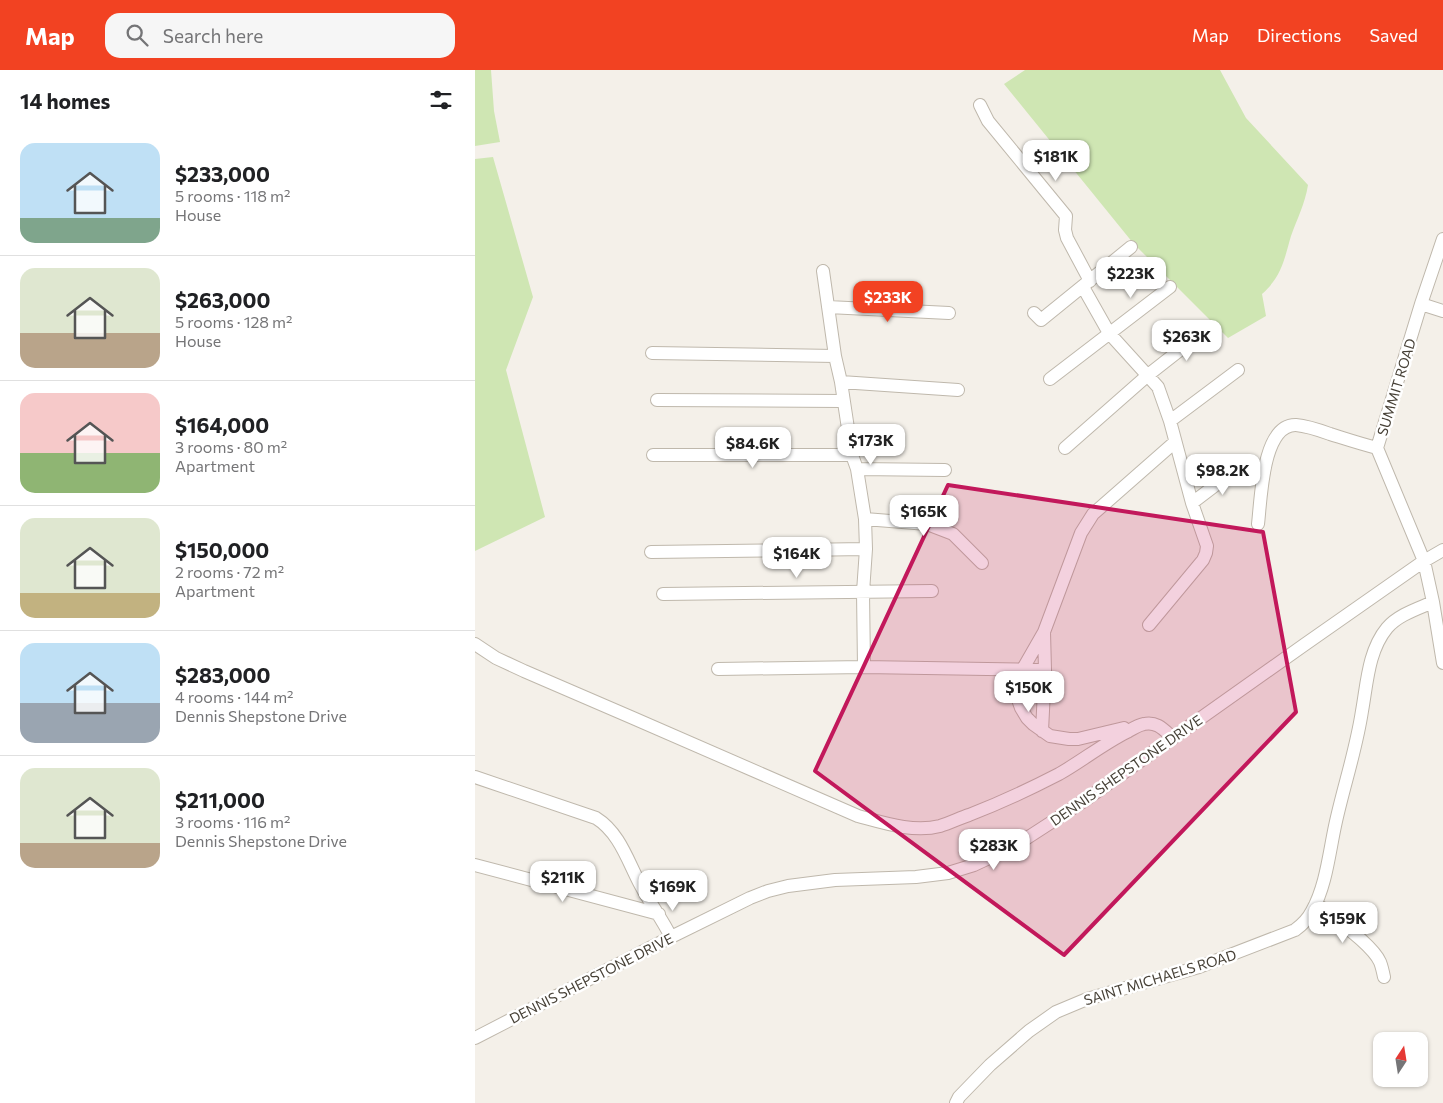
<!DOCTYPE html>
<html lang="en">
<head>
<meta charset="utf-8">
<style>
	:root { --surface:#fff; --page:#f6f6f6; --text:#202124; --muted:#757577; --line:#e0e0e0; --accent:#f24222 }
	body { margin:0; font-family:Commissioner,sans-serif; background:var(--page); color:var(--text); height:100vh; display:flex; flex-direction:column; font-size:19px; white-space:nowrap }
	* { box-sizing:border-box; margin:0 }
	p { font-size:16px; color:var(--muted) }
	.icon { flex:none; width:28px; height:28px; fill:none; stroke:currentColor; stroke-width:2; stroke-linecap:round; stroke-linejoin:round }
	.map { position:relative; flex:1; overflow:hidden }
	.drawer { display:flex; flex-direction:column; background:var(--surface); width:475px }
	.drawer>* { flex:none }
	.needle { width:32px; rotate:12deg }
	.fabs { position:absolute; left:898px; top:962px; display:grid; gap:10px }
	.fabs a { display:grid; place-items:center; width:55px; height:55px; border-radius:10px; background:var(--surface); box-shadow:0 1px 4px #0004; font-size:25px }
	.price { position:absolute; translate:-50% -42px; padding:0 11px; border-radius:10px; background:#fff; color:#222; font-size:16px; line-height:32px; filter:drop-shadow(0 1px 2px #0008) }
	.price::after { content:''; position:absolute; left:50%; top:30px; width:15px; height:11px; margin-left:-8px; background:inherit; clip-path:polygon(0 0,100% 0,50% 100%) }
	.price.active { background:var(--accent); color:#fff }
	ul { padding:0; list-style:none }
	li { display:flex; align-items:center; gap:15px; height:125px; padding:0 20px }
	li+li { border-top:1px solid var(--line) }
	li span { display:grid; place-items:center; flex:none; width:140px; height:100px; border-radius:15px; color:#555 }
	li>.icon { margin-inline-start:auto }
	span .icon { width:60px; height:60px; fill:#fffc; stroke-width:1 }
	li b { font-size:21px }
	h2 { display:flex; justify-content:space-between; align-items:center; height:60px; padding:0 20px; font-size:21px }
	header { display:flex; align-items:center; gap:30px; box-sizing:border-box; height:70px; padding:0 25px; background:var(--accent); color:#fff }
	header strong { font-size:24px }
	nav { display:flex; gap:28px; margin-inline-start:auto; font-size:18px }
	.search { width:350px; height:45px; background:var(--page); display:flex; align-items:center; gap:12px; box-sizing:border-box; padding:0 18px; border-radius:15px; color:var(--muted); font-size:19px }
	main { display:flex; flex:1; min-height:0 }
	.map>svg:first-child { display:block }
</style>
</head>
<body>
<header>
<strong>Map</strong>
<div class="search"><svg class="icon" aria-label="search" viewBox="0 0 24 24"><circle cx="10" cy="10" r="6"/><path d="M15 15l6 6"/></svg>Search here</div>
<nav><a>Map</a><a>Directions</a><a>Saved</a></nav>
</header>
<main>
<section class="drawer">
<h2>14 homes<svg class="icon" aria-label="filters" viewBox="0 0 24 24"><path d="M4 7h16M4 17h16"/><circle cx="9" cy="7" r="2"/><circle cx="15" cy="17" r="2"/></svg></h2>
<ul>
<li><span style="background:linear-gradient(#bfe0f5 75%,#7fa58c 0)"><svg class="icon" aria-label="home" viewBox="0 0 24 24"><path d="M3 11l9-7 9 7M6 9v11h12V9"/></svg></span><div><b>$233,000</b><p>5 rooms · 118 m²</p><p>House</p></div></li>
<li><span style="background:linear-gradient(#dfe7d0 65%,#b9a48a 0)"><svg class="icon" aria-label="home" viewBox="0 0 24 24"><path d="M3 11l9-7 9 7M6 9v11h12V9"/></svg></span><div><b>$263,000</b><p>5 rooms · 128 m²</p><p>House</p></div></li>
<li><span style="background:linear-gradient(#f6c9c9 60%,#8fb573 0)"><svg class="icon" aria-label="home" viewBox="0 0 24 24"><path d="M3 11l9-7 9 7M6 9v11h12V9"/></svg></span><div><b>$164,000</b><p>3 rooms · 80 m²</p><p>Apartment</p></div></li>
<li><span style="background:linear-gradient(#dfe7d0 75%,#c2b280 0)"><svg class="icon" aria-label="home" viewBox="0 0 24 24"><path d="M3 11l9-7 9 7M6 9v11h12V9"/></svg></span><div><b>$150,000</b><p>2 rooms · 72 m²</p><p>Apartment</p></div></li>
<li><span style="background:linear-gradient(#bfe0f5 60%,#9aa5b1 0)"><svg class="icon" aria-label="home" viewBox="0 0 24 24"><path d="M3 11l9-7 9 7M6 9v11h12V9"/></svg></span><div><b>$283,000</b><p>4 rooms · 144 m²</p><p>Dennis Shepstone Drive</p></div></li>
<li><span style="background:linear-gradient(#dfe7d0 75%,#b9a48a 0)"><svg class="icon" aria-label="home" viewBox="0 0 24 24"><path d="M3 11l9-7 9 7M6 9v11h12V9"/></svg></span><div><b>$211,000</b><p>3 rooms · 116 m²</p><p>Dennis Shepstone Drive</p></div></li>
</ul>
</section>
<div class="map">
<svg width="968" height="1033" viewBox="0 0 968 1033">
	<rect width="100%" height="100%" fill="#f4f0e9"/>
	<!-- green -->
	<path fill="#cfe6b3" d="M 0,0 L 16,0 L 19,41 L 25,72 L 0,76 Z
		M 550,0 L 745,0 L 771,48 L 833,115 C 830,134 822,149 816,166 C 809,190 807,206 787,224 L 791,246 L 753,268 L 658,173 L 529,14 Z
		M 18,87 L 58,227 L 31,300 L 70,447 L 0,481 L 0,89 Z"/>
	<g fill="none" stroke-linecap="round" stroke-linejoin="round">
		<defs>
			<path id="minor" d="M 505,35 L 513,51 L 591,146 L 590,160 L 592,168 L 615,211
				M 968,169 L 946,234 L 902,378 L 949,491 L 958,532 L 968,593
				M 348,201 L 360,286 L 366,312 L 377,385 L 382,399 L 390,449 L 391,479 L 388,522 L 389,597
				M 608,217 L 634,263 L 683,317 L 695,351 L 717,433 L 732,476 L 731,483 L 728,490 L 674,555
				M 946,234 L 968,241
				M 353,237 L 474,243
				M 559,243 L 566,250 L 656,177
				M 177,283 L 360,286
				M 575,309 L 695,217
				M 366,312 L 483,320
				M 182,330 L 368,331
				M 695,351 L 763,300
				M 590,378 L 673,305 L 733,258
				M 178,385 L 377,385
				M 382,399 L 470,400
				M 717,433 L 763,398
				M 390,449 L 452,454 L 478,464 L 507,493
				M 783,454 C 786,430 787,354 821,355 C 833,356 844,360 855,364 C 871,369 886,374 902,378
				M 176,482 L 391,479
				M 188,524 L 457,521
				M 0,574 L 21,588 L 49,601 L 158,648 L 383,746 C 409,753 439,763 465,756 C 475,753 485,748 494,745 C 525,733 555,719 584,704 C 607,691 628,674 652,662 C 657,659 663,655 669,654 C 682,651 689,660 698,668
				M 243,599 L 389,597 L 570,600
				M 649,658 L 603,669 L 594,669 L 575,666 L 558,654 L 552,648 L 546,638 L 541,624 L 542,609 L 569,562 L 606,463 L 618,444 L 700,372
				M 567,661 L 570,600 L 569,562
				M 0,707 L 121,748 C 145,763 153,792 166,816 C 175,833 187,849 196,867
				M 0,795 L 184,844
				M 841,833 C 857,847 897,874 905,892 C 907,897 908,902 909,907
				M 0,968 L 196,867 L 275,828 L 293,821 L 313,816 L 360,810 L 441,807 L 473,803 L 499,795 L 529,781 L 552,768 L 606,733 L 829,575 L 949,491 L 968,480
				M 481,1033 L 484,1027 L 515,995 L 554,961 L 581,942 L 612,929 L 724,897 L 820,860 C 827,855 833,849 837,841 C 851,816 854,784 860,756 C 868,718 881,681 887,641 C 892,614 893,581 912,558 C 923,545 942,539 958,532"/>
		</defs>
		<!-- minor casing -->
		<use href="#minor" stroke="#bfb8ac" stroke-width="14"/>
		<!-- minor -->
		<use href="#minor" stroke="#fff" stroke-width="12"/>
	</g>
	<!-- marked area -->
	<path fill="#c2185b" fill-opacity="0.2" stroke="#c2185b" stroke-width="4" stroke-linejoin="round" d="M 473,415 L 788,462 L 821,642 L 589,885 L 340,701 Z"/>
	<g text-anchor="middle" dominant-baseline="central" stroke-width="5" stroke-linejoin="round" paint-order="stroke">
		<!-- street labels -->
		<g font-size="14" fill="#474137" stroke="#fff">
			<text transform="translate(921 317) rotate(-73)">SUMMIT ROAD</text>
			<text transform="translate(651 700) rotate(-35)">DENNIS SHEPSTONE DRIVE</text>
			<text transform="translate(685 907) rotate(-17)">SAINT MICHAELS ROAD</text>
			<text transform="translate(116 908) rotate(-27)">DENNIS SHEPSTONE DRIVE</text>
		</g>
	</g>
</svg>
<div class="fabs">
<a><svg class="needle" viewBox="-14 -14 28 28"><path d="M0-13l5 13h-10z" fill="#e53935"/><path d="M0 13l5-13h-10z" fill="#757577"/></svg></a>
</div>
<b class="price" style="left:581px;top:112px">$181K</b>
<b class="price" style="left:656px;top:229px">$223K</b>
<b class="price active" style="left:413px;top:253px">$233K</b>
<b class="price" style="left:712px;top:292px">$263K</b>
<b class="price" style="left:396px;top:396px">$173K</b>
<b class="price" style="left:278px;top:399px">$84.6K</b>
<b class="price" style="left:748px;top:426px">$98.2K</b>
<b class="price" style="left:449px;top:467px">$165K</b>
<b class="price" style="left:322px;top:509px">$164K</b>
<b class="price" style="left:554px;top:643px">$150K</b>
<b class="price" style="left:519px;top:801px">$283K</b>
<b class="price" style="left:88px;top:833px">$211K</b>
<b class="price" style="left:198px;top:842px">$169K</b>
<b class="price" style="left:868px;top:874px">$159K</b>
</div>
</main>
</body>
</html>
